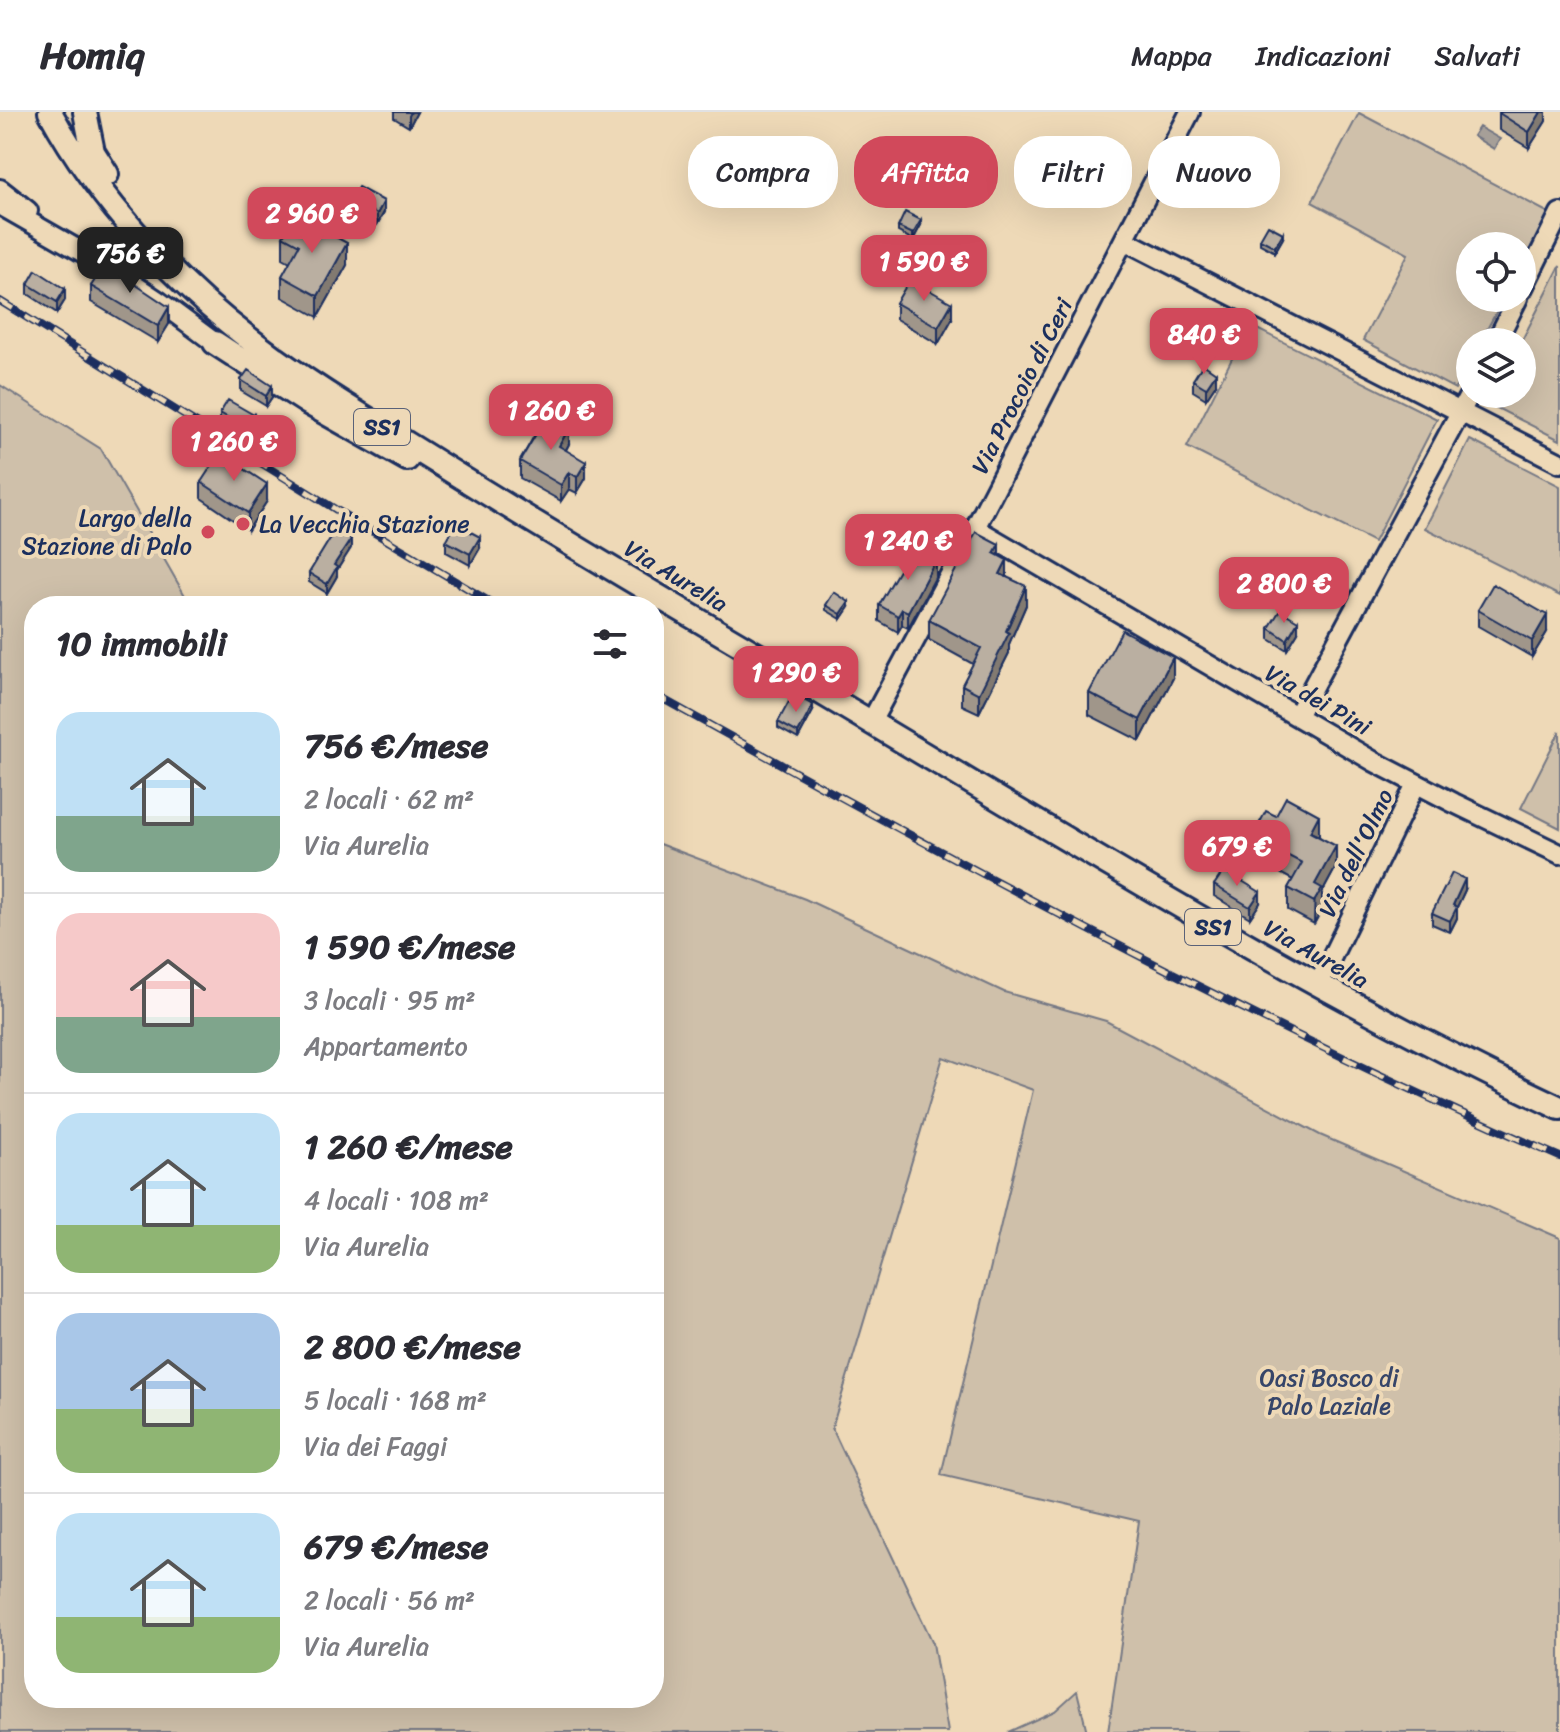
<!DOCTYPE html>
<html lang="it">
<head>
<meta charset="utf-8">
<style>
	:root { --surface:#fff; --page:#f7f7f7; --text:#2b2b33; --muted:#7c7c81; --line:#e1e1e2; --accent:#d1495b }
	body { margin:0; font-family:Sriracha,sans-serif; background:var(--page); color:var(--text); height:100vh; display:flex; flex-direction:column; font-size:30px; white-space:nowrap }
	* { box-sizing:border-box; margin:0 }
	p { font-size:26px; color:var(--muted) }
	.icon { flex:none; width:44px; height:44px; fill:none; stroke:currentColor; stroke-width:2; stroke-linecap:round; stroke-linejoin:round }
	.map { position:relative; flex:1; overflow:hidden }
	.details { position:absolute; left:24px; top:484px; width:640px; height:1112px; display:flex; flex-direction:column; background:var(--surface); border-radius:32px; box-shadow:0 8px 32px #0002 }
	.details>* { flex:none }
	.hud { position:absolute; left:688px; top:24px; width:752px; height:72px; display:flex; gap:16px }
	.controls { position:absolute; left:1456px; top:120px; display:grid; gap:16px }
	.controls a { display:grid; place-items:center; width:80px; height:80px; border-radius:50%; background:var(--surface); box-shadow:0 8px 32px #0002; font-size:40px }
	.price { position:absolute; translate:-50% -68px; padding:0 18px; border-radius:16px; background:var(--accent); color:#fff; font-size:26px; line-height:52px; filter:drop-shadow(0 2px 4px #0008) }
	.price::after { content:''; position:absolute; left:50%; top:48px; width:24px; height:18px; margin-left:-12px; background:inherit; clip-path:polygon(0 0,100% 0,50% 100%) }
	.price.selected { background:#222; color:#fff }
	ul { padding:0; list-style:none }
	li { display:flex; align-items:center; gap:24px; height:200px; padding:0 32px }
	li+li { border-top:2px solid var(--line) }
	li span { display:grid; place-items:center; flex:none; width:224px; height:160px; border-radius:24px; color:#555 }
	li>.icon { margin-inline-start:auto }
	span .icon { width:96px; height:96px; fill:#fffc; stroke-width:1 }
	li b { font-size:34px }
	h2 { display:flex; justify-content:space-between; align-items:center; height:96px; padding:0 32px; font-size:34px }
	.tag { padding:0 28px; border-radius:32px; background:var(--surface); box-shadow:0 8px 32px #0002; font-size:28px; line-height:72px }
	.tag.selected { background:var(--accent); color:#fff }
	header { display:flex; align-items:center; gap:48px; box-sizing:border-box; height:112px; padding:0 40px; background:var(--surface); border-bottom:2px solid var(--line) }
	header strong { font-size:38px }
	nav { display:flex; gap:44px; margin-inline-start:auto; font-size:28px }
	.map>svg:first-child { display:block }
</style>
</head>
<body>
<header>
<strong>Homiq</strong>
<nav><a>Mappa</a><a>Indicazioni</a><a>Salvati</a></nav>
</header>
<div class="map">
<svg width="1560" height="1620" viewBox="0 0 1560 1620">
	<rect width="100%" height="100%" fill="#eed9b7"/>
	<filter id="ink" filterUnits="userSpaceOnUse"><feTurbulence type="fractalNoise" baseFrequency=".0125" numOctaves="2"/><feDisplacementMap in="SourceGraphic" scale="16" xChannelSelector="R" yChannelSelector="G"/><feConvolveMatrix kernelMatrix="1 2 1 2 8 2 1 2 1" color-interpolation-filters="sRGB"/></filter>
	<g filter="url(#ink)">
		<!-- green -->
		<path fill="#cfc0aa" stroke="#757884" stroke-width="2" d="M 1359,1 L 1549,101 L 1522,152 L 1522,134 L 1470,134 L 1470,186 L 1504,186 L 1480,230 L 1470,230 L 1470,249 L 1455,277 L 1363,228 L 1408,142 L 1312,90 Z
			M 1560,154 L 1560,328 L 1489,292 L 1494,282 L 1522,282 L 1521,230 Z
			M 1249,213 L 1437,307 L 1374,430 L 1187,335 Z
			M 0,273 L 101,337 L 191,494 L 34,494 L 34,1586 L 654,1586 L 654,730 L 805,787 L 1004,880 L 1106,909 L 1320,1023 L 1560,1126 L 1560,1620 L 1108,1620 L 1139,1409 L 941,1363 L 1033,978 L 943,945 L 832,1316 L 933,1531 L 948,1620 L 0,1620 Z
			M 1470,328 L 1560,374 L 1560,484 L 1425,416 Z
			M 1560,619 L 1560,716 L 1521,696 Z
			M 1077,1579 L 1087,1620 L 1008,1620 L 1055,1599 Z"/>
		<!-- water -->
		<path fill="#a69f98" stroke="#6e7281" stroke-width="2" d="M 1479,15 L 1500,27 L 1494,37 L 1473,24 Z"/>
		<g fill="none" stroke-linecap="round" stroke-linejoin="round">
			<defs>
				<path id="minor" d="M 0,77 L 28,99
					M 0,93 L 103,152 L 160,190 L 215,231
					M 1124,128 L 1560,351
					M 1522,178 L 1560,101
					M 1496,230 L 1518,186
					M 975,416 L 1373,649 L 1454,691 L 1560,742
					M 1297,604 L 1470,282
					M 871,610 L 975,416 L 1190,0
					M 1318,873 L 1416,672"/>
				<path id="major" d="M 50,0 C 99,90 175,171 256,232 C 314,276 378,313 440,352 C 567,432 696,506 825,583 C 1067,727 1305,876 1560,996
					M 85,0 L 93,40 L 107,62
					M 215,231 L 308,291 L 407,347"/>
			</defs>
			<!-- minor casing -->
			<use href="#minor" stroke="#1b2f5e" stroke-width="24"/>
			<!-- major casing -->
			<use href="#major" stroke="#1b2f5e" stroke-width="28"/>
			<!-- minor -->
			<use href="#minor" stroke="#eed9b7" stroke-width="18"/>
			<!-- major -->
			<use href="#major" stroke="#eed9b7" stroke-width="22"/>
			<defs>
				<path id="rail" d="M 0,189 L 343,402 L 497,494
					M 654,582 C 950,747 1249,909 1560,1045"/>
			</defs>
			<!-- rail casing -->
			<use href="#rail" stroke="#1b2f5e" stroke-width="8"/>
			<!-- rail -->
			<use href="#rail" stroke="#eed9b7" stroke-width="5" stroke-dasharray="15" stroke-linecap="butt"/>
		</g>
		<!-- wall -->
		<path fill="#a0968a" stroke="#1b2f5e" stroke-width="2" d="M 394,0 L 417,0 L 409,15 L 394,6 Z
			M 1546,0 L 1546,9 L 1529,36 L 1499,18 L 1499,1 Z
			M 1206,56 L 1223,62 L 1216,73 L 1206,67 Z
			M 351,89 L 384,100 L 377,113 L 351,100 Z
			M 921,113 L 913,128 L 898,120 L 898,115 Z
			M 283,124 L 347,153 L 318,205 L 282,185 L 282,164 L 290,150 L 283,146 Z
			M 1283,126 L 1275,140 L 1260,132 L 1260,127 Z
			M 28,172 L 65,188 L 57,201 L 28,182 Z
			M 91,174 L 169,212 L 158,230 L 91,190 Z
			M 896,191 L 952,207 L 938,232 L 896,207 Z
			M 241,268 L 272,285 L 266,294 L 241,279 Z
			M 1193,268 L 1216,272 L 1206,287 L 1193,279 Z
			M 220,301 L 254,314 L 246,327 L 220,312 Z
			M 534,311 L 569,332 L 566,338 L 586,366 L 577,381 L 569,377 L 561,389 L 520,366 L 520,349 L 534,324 Z
			M 201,370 L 267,389 L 248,418 L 201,386 Z
			M 446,429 L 480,436 L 470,453 L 446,440 Z
			M 351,436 L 337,458 L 337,464 L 327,481 L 309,470 L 309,461 Z
			M 999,444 L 1007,465 L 1026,493 L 1009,532 L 1009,541 L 979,601 L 962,593 L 962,573 L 973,552 L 929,528 L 929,508 Z
			M 936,464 L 908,516 L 902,513 L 898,520 L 879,509 L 879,493 Z
			M 826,493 L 849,495 L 841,507 L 826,498 Z
			M 1478,498 L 1547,520 L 1532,545 L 1478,514 Z
			M 1269,516 L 1298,520 L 1287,538 L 1269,527 Z
			M 1173,566 L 1140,629 L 1089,603 L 1089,581 Z
			M 813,599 L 798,627 L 778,616 L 778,610 Z
			M 1319,724 L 1336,755 L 1322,781 L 1322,797 L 1314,812 L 1288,798 L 1288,776 L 1293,768 L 1252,746 L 1252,725 Z
			M 1214,773 L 1260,791 L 1250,806 L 1214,784 Z
			M 1465,778 L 1457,795 L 1457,806 L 1450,820 L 1432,812 L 1432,801 Z"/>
		<!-- shaded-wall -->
		<path fill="#827a71" stroke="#1b2f5e" stroke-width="2" d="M 411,0 L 417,0 L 409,15 L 409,4 Z
			M 1541,0 L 1546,0 L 1546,9 L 1529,36 L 1529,20 Z
			M 1223,51 L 1223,62 L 1216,73 L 1216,62 Z
			M 384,89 L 384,100 L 377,113 L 377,102 Z
			M 921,108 L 921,113 L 913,128 L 913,122 Z
			M 1283,121 L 1283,126 L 1275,140 L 1275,135 Z
			M 347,131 L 347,153 L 318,205 L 318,184 Z
			M 65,177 L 65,188 L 57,201 L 57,190 Z
			M 952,191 L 952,207 L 938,232 L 938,215 Z
			M 169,195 L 169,212 L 158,230 L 158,214 Z
			M 1216,261 L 1216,272 L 1206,287 L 1206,276 Z
			M 272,274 L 272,285 L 266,294 L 266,284 Z
			M 254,303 L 254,314 L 246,327 L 246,316 Z
			M 569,316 L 569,332 L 559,350 L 559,334 Z
			M 586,350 L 586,366 L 577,381 L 577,365 Z
			M 569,360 L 569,377 L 561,389 L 561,373 Z
			M 267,372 L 267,389 L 248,418 L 248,401 Z
			M 480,425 L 480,436 L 470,453 L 470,442 Z
			M 351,427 L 351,436 L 337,458 L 337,464 L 327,481 L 327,472 L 334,453 Z
			M 999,432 L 999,452 L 994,441 Z
			M 936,447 L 936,464 L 908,516 L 908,500 Z
			M 1007,448 L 1007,468 L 1000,462 Z
			M 1026,474 L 1026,493 L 1009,532 L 1009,541 L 979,601 L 979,582 Z
			M 849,490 L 849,495 L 841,507 L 841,502 Z
			M 902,497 L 902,513 L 898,520 L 898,504 Z
			M 1547,503 L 1547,520 L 1532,545 L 1532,529 Z
			M 1298,509 L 1298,520 L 1287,538 L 1287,528 Z
			M 1173,545 L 1173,566 L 1140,629 L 1140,608 Z
			M 813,593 L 813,599 L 798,627 L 798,621 Z
			M 1319,703 L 1319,724 L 1310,720 Z
			M 1336,734 L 1336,755 L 1322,781 L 1322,797 L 1314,812 L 1315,772 Z
			M 1465,767 L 1465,778 L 1457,795 L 1457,806 L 1450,820 L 1450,809 L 1453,793 Z
			M 1260,780 L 1260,791 L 1250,806 L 1250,795 Z"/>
		<!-- building -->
		<path fill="#baafa1" stroke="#1b2f5e" stroke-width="2" d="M 1499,0 L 1541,0 L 1529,20 L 1499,1 Z
			M 1212,45 L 1223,51 L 1216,62 L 1206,56 Z
			M 358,75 L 384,89 L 377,102 L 351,89 Z
			M 905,100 L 921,108 L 913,122 L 898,115 Z
			M 295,103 L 347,131 L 318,184 L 282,164 L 299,133 L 283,124 Z
			M 1268,113 L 1283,121 L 1275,135 L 1260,127 Z
			M 105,152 L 169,195 L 158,214 L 91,174 Z
			M 36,158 L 65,177 L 57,190 L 28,172 Z
			M 910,167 L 952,191 L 938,215 L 896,191 Z
			M 1203,252 L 1216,261 L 1206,276 L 1193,268 Z
			M 248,258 L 272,274 L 266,284 L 241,268 Z
			M 228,288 L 254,303 L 246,316 L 220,301 Z
			M 540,301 L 569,316 L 559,334 L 586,350 L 577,365 L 569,360 L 561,373 L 520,349 L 536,322 L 539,313 L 534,311 Z
			M 220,341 L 267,372 L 248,401 L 201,370 Z
			M 456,412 L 480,425 L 470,442 L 446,429 Z
			M 336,417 L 351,427 L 334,453 L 337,455 L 327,472 L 309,461 Z
			M 976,420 L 999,432 L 994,441 L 1007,448 L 1000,462 L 1026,474 L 1006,519 L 1009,521 L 979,582 L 962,573 L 981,536 L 929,508 Z
			M 913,434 L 936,447 L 908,500 L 902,497 L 898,504 L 879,493 Z
			M 1493,472 L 1547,503 L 1532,529 L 1478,498 Z
			M 834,480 L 849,490 L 841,502 L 826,493 Z
			M 1280,498 L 1298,509 L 1287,528 L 1269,516 Z
			M 1122,518 L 1173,545 L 1140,608 L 1089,581 Z
			M 793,582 L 813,593 L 798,621 L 778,610 Z
			M 1286,685 L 1319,703 L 1310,720 L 1336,734 L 1315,772 L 1322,776 L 1314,790 L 1288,776 L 1302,751 L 1252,725 L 1266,699 L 1276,704 Z
			M 1224,758 L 1260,780 L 1250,795 L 1214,773 Z
			M 1452,761 L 1465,767 L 1453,793 L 1457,795 L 1450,809 L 1432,801 Z"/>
	</g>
	<!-- markers -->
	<g fill="#d1495b" stroke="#eed9b7" stroke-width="3">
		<circle cx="243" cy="412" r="8"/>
		<circle cx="208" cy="420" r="8"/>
	</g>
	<g text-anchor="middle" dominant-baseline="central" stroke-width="8" stroke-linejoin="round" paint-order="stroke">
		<!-- shield labels -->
		<g fill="#eed9b7" stroke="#5a6279" stroke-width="2">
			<rect x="354" y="297" width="56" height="36" rx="6"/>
			<rect x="1185" y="797" width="56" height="36" rx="6"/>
		</g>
		<g font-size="22" font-weight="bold" fill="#1b2f5e">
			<text x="382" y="315">SS1</text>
			<text x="1213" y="815">SS1</text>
		</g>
		<!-- street labels -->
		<g font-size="24" fill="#1b2f5e" stroke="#eed9b7">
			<text transform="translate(1022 274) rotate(-63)">Via Procoio di Ceri</text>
			<text transform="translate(676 464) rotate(31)">Via Aurelia</text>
			<text transform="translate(1318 588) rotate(30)">Via dei Pini</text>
			<text transform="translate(1356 741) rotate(-64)">Via dell'Olmo</text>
			<text transform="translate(1316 842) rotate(29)">Via Aurelia</text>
		</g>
		<!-- poi labels -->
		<g font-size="24" fill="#1b2f5e" stroke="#eed9b7" text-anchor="end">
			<text x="192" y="406">Largo della<tspan x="192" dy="28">Stazione di Palo</tspan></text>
			<text x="259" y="412" text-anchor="start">La Vecchia Stazione</text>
		</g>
		<!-- park labels -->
		<g font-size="24" fill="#364569" stroke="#eed9b7">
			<text x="1329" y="1266">Oasi Bosco di<tspan x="1329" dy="28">Palo Laziale</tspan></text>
		</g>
	</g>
</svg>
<div class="controls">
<a><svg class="icon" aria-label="locate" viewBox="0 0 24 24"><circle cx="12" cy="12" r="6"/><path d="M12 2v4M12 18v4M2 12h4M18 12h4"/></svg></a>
<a><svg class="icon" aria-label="layers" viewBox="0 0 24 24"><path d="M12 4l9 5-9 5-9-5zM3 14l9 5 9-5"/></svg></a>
</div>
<b class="price" style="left:312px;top:143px">2 960 €</b>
<b class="price selected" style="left:130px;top:183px">756 €</b>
<b class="price" style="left:924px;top:191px">1 590 €</b>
<b class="price" style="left:1204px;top:264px">840 €</b>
<b class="price" style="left:551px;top:340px">1 260 €</b>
<b class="price" style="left:234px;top:371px">1 260 €</b>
<b class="price" style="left:908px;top:470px">1 240 €</b>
<b class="price" style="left:1284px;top:513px">2 800 €</b>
<b class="price" style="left:796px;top:602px">1 290 €</b>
<b class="price" style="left:1237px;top:776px">679 €</b>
<div class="hud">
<a class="tag">Compra</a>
<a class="tag selected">Affitta</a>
<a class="tag">Filtri</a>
<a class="tag">Nuovo</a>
</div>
<section class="details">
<h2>10 immobili<svg class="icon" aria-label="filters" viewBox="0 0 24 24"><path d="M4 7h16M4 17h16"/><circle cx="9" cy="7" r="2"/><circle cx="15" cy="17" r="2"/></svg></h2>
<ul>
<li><span style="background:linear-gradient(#bfe0f5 65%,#7fa58c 0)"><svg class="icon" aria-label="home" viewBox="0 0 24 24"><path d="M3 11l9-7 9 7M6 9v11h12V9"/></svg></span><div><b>756 €/mese</b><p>2 locali · 62 m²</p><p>Via Aurelia</p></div></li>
<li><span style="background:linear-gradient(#f6c9c9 65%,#7fa58c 0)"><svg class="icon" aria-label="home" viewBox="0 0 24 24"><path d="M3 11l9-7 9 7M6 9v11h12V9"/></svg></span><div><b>1 590 €/mese</b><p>3 locali · 95 m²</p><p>Appartamento</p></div></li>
<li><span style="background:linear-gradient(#bfe0f5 70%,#8fb573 0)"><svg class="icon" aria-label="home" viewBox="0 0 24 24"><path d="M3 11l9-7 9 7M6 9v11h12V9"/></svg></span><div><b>1 260 €/mese</b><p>4 locali · 108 m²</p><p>Via Aurelia</p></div></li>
<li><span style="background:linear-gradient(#a9c7e8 60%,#8fb573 0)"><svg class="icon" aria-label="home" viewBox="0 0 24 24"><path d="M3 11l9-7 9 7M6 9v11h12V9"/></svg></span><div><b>2 800 €/mese</b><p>5 locali · 168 m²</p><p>Via dei Faggi</p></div></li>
<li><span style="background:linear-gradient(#bfe0f5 65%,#8fb573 0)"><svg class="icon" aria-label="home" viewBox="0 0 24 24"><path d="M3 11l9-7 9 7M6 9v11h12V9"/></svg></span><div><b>679 €/mese</b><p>2 locali · 56 m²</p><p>Via Aurelia</p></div></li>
</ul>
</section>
</div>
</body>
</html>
